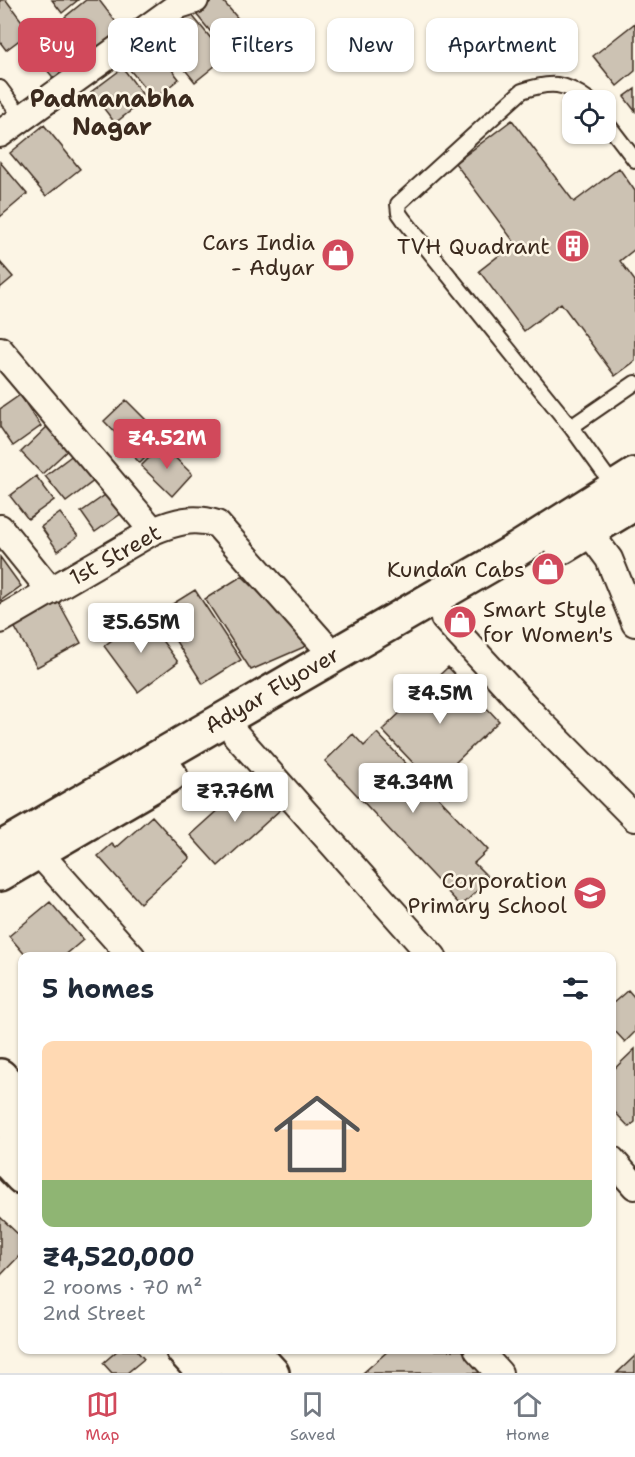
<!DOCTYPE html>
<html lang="en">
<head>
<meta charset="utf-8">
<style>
	:root { --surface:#fff; --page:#f2f2f3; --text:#1f2937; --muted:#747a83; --line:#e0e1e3; --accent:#d1495b }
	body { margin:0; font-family:"Shantell Sans",sans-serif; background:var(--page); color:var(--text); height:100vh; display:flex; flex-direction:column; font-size:22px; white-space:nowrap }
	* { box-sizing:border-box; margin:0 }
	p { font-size:20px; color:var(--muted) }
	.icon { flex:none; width:33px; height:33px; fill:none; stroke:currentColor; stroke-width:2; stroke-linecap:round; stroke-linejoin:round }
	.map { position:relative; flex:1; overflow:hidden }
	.panel { position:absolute; left:18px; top:952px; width:598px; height:402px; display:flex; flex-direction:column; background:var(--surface); border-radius:12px; box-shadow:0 2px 4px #0004 }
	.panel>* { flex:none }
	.banner { position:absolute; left:18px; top:18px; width:600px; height:54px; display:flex; gap:12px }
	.fabs { position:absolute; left:562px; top:90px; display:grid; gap:12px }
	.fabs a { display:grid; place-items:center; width:54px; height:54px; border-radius:12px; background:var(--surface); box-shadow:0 2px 4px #0004; font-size:30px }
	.price { position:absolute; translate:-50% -51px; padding:0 14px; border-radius:6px; background:#fff; color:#222; font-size:20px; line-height:39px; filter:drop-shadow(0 2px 3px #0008) }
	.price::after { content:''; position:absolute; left:50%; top:36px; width:18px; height:14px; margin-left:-9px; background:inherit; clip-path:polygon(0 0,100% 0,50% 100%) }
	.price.active { background:var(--accent); color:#fff }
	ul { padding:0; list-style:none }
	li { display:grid; align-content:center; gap:12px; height:318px; padding:0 24px }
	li+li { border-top:2px solid var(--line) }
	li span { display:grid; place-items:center; height:186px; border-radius:12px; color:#555 }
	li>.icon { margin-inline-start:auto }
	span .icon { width:108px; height:108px; fill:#fffc; stroke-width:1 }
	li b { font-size:26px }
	h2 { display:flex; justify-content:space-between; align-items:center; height:72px; padding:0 24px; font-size:26px }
	.pill { padding:0 21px; border-radius:12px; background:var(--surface); box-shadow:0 2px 4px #0004; font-size:21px; line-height:54px }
	.pill.active { background:var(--accent); color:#fff }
	.tabs { display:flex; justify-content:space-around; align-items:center; height:84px; border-top:2px solid var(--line); background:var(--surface); font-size:16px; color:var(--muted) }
	.tabs a { display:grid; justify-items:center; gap:3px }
	.tabs .active { color:var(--accent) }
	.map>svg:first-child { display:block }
</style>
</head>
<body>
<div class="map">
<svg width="635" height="1373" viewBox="0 0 635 1373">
	<rect width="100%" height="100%" fill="#fcf5e5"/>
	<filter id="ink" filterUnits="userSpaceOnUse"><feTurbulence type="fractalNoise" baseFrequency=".0167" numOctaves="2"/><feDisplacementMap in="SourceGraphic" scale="12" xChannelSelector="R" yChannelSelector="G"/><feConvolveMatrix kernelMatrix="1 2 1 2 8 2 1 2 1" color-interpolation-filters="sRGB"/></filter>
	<g filter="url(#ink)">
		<!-- building -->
		<path fill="#ccc2b3" stroke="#3b2a1e" stroke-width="1.5" d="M 0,0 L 6,0 L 30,32 L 6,50 L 0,42 Z
			M 52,0 L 78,0 L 62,13 Z
			M 86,0 L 99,0 L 122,30 L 92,53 L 65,17 Z
			M 213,0 L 222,0 L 247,29 L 224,48 L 196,14 Z
			M 187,9 L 226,57 L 195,82 L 156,34 Z
			M 635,23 L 635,71 L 617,86 L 593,56 Z
			M 57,24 L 84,57 L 56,81 L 28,47 Z
			M 151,43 L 179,79 L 154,99 L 125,64 Z
			M 123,68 L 146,99 L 115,123 L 91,92 Z
			M 635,89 L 635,111 L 624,97 Z
			M 512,120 L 574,202 L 619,168 L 635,191 L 635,249 L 620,261 L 635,281 L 635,361 L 615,376 L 561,303 L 524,331 L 479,271 L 515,243 L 455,163 Z
			M 44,125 L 80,169 L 46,196 L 10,153 Z
			M 0,162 L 27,194 L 0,217 Z
			M 0,262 L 13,277 L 0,288 Z
			M 20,395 L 41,426 L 13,446 L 0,427 L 0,409 Z
			M 126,400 L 146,420 L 124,442 L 104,421 Z
			M 50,424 L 71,447 L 42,474 L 21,452 Z
			M 148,425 L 163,440 L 140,463 L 125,448 Z
			M 162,445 L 192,474 L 172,496 L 141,466 Z
			M 74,454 L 95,480 L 66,502 L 45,476 Z
			M 36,476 L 54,500 L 28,519 L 10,496 Z
			M 108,493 L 122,513 L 95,532 L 81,512 Z
			M 60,513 L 78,536 L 58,551 L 41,527 Z
			M 0,557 L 21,586 L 0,601 Z
			M 242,576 L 311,644 L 251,670 L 205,599 Z
			M 195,590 L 241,660 L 203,684 L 158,613 Z
			M 58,601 L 81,643 L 37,667 L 14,626 Z
			M 144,616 L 178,662 L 138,692 L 104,646 Z
			M 448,667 L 499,721 L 433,784 L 382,730 Z
			M 377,733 L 488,850 L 474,863 L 490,879 L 461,906 L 325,761 L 353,734 L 364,746 Z
			M 252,779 L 280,810 L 218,866 L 190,835 Z
			M 152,816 L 190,858 L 140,903 L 98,856 L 112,844 L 116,848 Z
			M 50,902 L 83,940 L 63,957 L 27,957 L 9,936 Z
			M 628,990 L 635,998 L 635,1032 L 625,1042 L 612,1028 L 612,1004 Z
			M 635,1049 L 635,1122 L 629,1127 L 612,1109 L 612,1071 Z
			M 0,1217 L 19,1235 L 22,1232 L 22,1253 L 0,1276 Z
			M 118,1350 L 136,1350 L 144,1359 L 127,1373 L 112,1373 L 103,1363 Z
			M 389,1350 L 462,1350 L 481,1370 L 478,1373 L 363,1373 Z
			M 635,1356 L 635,1373 L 617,1373 Z"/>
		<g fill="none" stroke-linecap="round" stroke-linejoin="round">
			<defs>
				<path id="lane" d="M 0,88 L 23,119
					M 589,100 C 564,82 551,81 522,91 L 398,204 L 399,213 L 404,220 L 571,427 L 615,488
					M 606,122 L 635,160
					M 571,427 L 635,383"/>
				<path id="street" d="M 0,134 L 179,5 L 195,0
					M 0,350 L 153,531
					M 0,528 L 51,591
					M 588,531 L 609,559 L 635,623
					M 444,618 L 536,718 L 635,818
					M 0,620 L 153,531 C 175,522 193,516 217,524 L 326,647
					M 236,735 L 433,957
					M 39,853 L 132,957
					M 612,1160 L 635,1186
					M 478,1350 L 499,1373"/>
				<path id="secondary" d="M 562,547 L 635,503
					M 0,849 L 518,549 L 635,475
					M 0,874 L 170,775"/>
				<path id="primary" d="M 0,1076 L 22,1101
					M 0,1114 L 22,1138
					M 0,1154 L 22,1177
					M 183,1350 L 204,1373
					M 221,1350 L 243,1373
					M 251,1350 L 272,1373"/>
			</defs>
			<!-- lane casing -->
			<use href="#lane" stroke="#3b2a1e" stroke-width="18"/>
			<!-- street casing -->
			<use href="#street" stroke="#3b2a1e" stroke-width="30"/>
			<!-- secondary casing -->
			<use href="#secondary" stroke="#3b2a1e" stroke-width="38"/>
			<!-- primary casing -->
			<use href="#primary" stroke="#3b2a1e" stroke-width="38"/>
			<!-- lane -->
			<use href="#lane" stroke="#fcf5e5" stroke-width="14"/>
			<!-- street -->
			<use href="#street" stroke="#fcf5e5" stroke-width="26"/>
			<!-- secondary -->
			<use href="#secondary" stroke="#fcf5e5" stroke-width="33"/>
			<!-- primary -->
			<use href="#primary" stroke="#fcf5e5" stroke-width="33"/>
		</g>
	</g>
	<!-- icons -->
	<defs>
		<symbol id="building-disc" viewBox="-11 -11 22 22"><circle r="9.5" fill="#d1495b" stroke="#fcf5e5"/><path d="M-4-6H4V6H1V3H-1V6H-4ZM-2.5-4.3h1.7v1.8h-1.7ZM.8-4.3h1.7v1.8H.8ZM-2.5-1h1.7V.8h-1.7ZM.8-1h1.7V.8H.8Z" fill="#fff"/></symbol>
		<symbol id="shop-disc" viewBox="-11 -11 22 22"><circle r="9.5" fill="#d1495b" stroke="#fcf5e5"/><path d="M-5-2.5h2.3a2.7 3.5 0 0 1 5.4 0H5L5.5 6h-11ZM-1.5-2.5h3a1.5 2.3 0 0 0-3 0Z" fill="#fff"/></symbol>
		<symbol id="school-disc" viewBox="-11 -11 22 22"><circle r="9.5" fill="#d1495b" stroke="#fcf5e5"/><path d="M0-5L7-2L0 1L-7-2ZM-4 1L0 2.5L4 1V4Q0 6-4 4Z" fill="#fff"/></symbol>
	</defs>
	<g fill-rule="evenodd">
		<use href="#building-disc" x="554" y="227" width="38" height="38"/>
		<use href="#shop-disc" x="319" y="236" width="38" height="38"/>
		<use href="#shop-disc" x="529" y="550" width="38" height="38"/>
		<use href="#shop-disc" x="441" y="603" width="38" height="38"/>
		<use href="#school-disc" x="571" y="874" width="38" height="38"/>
	</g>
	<g text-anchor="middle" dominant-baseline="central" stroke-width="5" stroke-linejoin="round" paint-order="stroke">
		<!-- poi labels -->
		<g font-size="22" fill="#3b2a1e" stroke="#fcf5e5" text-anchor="end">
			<text x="315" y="242">Cars India<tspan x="315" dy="25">- Adyar</tspan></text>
			<text x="550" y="246">TVH Quadrant</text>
			<text x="525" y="569">Kundan Cabs</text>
			<text x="483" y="609" text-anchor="start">Smart Style<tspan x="483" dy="25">for Women's</tspan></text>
			<text x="567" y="880">Corporation<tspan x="567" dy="25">Primary School</tspan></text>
		</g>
		<!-- street labels -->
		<g font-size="22" fill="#3b2a1e" stroke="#fcf5e5">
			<text transform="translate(115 555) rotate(-29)">1st Street</text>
			<text transform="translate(272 690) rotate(-30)">Adyar Flyover</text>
		</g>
		<!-- neighbourhood labels -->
		<g font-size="24" font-weight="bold" fill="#3b2a1e" stroke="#fcf5e5">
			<text x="112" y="99">Padmanabha<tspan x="112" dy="28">Nagar</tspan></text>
		</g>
	</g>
</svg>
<div class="fabs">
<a><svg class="icon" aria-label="locate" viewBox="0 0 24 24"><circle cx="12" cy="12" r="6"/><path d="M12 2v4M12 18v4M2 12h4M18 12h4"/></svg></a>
</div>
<b class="price active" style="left:167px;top:470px">₹4.52M</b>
<b class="price" style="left:141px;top:654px">₹5.65M</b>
<b class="price" style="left:440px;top:725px">₹4.5M</b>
<b class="price" style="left:413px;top:814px">₹4.34M</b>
<b class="price" style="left:235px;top:823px">₹7.76M</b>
<div class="banner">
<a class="pill active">Buy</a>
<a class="pill">Rent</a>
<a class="pill">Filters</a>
<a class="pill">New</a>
<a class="pill">Apartment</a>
</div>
<section class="panel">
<h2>5 homes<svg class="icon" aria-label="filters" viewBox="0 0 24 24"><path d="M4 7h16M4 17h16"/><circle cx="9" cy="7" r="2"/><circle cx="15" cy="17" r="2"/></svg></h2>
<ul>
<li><span style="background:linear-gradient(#ffd9b3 75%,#8fb573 0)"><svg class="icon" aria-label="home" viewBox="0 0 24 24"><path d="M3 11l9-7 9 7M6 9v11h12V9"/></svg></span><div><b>₹4,520,000</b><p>2 rooms · 70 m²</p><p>2nd Street</p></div></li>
</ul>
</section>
</div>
<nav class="tabs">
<a class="active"><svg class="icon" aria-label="map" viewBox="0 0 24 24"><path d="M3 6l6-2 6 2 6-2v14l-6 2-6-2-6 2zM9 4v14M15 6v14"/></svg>Map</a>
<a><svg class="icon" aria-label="saved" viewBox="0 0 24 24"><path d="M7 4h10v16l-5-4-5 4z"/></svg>Saved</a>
<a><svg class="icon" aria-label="home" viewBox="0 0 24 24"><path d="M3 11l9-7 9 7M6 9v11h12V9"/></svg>Home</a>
</nav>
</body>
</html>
